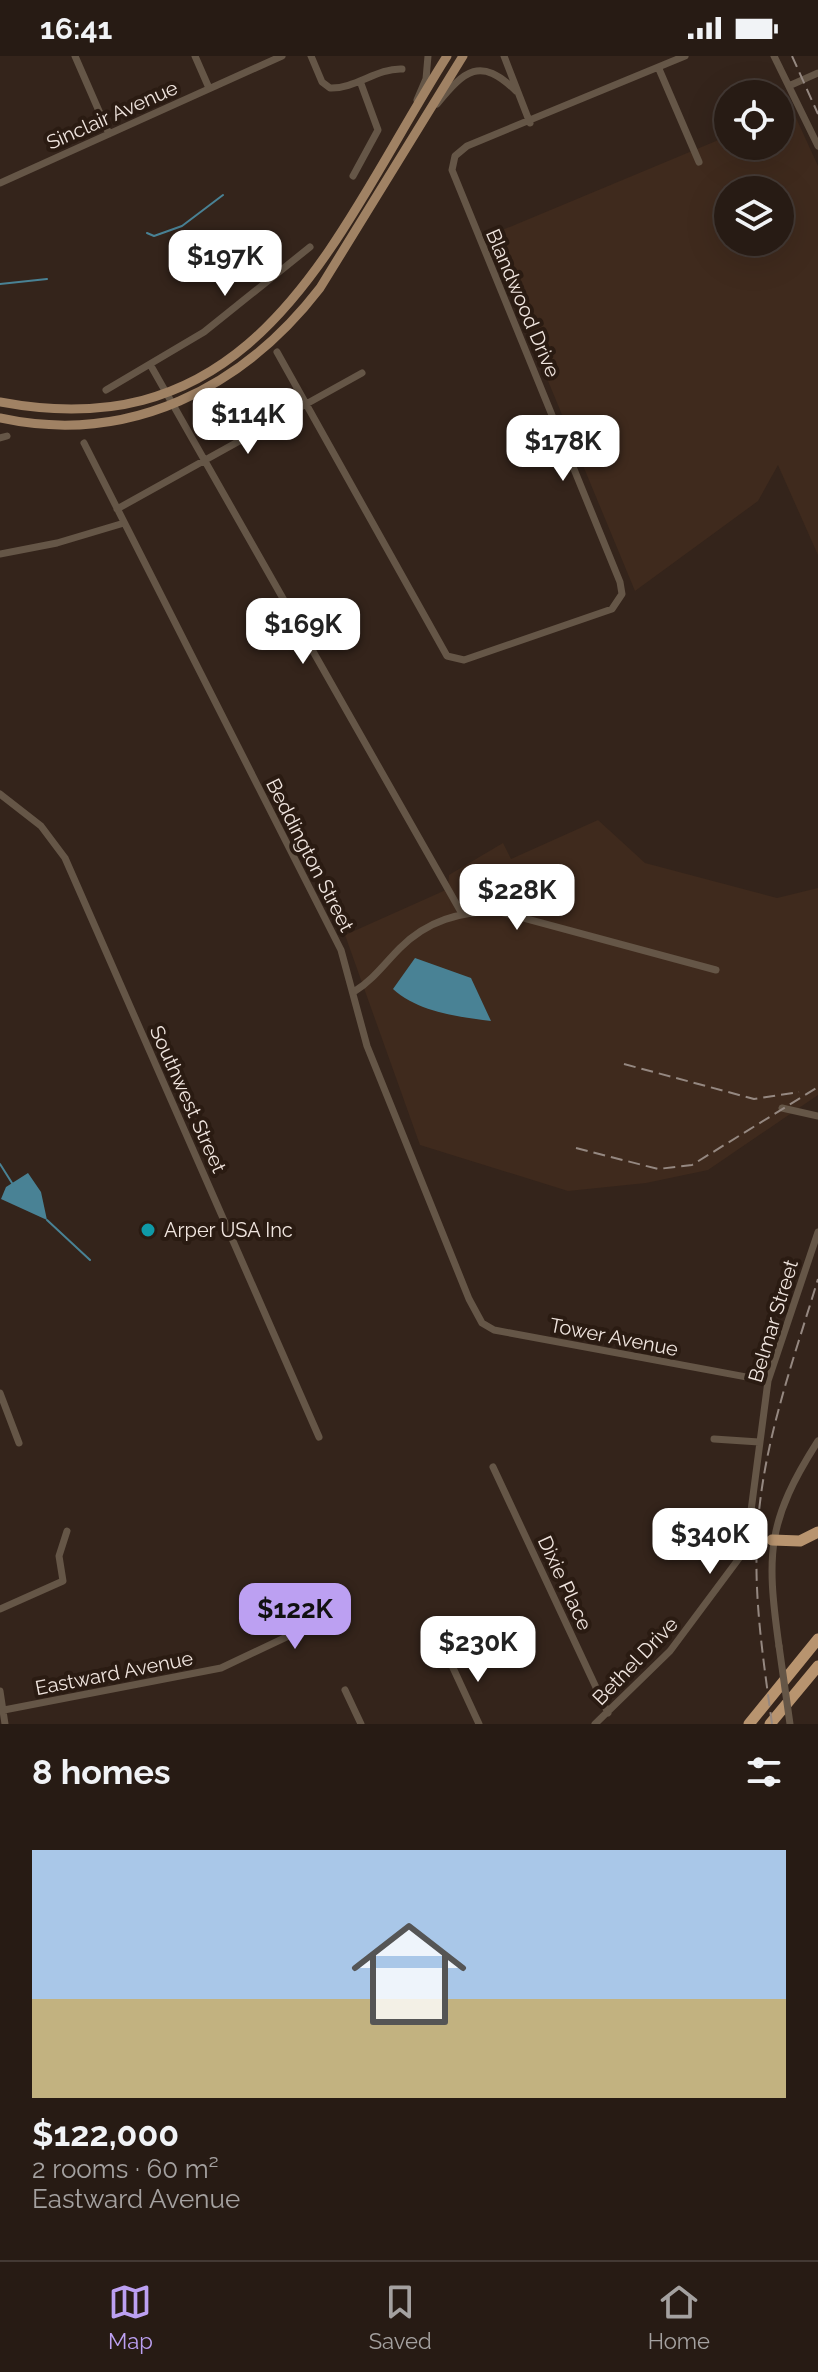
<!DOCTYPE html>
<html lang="en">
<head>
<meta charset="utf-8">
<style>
	:root { --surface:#271b14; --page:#2f241d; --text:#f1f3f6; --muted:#a4a1a0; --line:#433934; --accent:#bca0f2 }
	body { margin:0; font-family:Raleway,sans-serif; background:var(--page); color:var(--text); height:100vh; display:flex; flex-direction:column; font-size:30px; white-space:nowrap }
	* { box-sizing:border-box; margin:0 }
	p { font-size:26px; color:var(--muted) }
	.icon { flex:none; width:44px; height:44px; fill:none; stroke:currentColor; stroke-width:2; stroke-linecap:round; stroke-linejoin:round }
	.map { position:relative; height:1668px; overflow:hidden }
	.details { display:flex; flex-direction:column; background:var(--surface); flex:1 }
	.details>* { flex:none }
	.buttons { position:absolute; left:714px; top:24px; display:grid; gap:16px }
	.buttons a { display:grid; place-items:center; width:80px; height:80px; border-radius:50%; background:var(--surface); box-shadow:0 8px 32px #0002,0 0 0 2px var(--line); font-size:40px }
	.price { position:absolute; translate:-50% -68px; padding:0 18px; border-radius:16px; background:#fff; color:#222; font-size:26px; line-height:52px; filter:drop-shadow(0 2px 4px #0008) }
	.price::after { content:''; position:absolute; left:50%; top:48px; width:24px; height:18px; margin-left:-12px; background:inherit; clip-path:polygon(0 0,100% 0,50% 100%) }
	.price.current { background:var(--accent); color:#111 }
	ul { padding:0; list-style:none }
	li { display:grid; align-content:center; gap:16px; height:424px; padding:0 32px }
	li span { display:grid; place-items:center; height:248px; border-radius:0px; color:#555 }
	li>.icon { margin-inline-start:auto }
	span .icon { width:144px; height:144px; fill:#fffc; stroke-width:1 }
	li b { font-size:34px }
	h2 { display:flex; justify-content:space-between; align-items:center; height:96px; padding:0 32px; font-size:34px }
	.status { display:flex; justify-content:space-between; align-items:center; height:56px; padding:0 40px; background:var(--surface); direction:ltr }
	.status svg { height:22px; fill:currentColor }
	.tab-bar { display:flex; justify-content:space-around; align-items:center; height:112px; border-top:2px solid var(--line); background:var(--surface); font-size:22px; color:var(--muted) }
	.tab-bar a { display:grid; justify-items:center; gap:4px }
	.tab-bar .current { color:var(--accent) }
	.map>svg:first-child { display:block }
</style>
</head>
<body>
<div class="status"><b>16:41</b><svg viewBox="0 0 49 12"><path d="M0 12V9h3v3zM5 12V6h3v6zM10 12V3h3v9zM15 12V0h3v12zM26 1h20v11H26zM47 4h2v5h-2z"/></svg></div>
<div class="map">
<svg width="818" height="1668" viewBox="0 0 818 1668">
	<rect width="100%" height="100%" fill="#34241b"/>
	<!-- built -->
	<path fill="#3f2a1d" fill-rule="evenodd" d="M 792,53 L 818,110 L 818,499 L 778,409 L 758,445 L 635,535 L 488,180 L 728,80 L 728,90 L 780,90 L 780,58 ZM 728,134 L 780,134 L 780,186 L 728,186 Z
		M 598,764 L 645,807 L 777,842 L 818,832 L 818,1039 L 708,1114 L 646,1127 L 568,1135 L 420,1089 L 345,879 L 448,833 L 449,819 L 503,787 L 511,803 Z"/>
	<!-- water -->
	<path fill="#498295" d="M 415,902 L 471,922 L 491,965 C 459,961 418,956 393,933 Z
		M 28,1117 L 41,1136 L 47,1164 L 1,1143 L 6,1131 Z"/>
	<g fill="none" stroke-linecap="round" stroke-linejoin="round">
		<!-- stream -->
		<path stroke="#498295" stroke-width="2" d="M 147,177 L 154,180 L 182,170 L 223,139
			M 0,228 L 47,223
			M 0,1108 L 12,1127
			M 47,1164 L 90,1204"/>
		<!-- minor -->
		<path stroke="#655647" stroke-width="7" d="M 75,0 L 109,78
			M 195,0 L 209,32
			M 311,0 L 322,26 L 330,32 C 355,33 377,12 402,13
			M 504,0 L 530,67
			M 774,0 L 818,90
			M 659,13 L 699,106
			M 791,29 L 818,17
			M 417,44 L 426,23 L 428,0
			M 437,48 C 465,14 480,0 516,35
			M 353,120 L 378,74 L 360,25
			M 0,127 L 282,0
			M 277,296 L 447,600 L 464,604 L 612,553 L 622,538 L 620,526 L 452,114 L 455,100 L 467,90 L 685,0
			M 151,310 L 461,856
			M 106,334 L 204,276 L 310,191
			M 0,382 L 7,380
			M 84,387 L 341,894 L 367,990 L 469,1243 L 482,1267 L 494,1274 L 768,1325
			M 117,453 L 362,317
			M 0,498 L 57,487 L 124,467
			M 0,738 L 41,770 L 65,802 L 319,1381
			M 355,935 C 373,924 385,907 400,892 C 428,864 460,856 497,855 L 716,914
			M 782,1052 L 818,1060
			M 0,1337 L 19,1387
			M 714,1383 L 759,1386
			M 493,1411 L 608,1657
			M 748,1483 L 772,1484
			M 0,1553 L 63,1525 L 59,1500 L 67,1475
			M 779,1590 C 766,1497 767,1465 818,1385
			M 448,1601 L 479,1668
			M 345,1634 L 361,1668
			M 0,1635 L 5,1668
			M 4,1654 L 221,1612 L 316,1567
			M 595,1668 L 670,1595 L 746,1493 L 768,1325 L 818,1176"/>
		<!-- major -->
		<path stroke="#a08264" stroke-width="9" d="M 0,346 C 260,395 334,179 447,0
			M 0,362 C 129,390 243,332 320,232 L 463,0"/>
		<!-- highway -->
		<path stroke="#b8946f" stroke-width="11" d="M 772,1484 L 800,1485 L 818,1476
			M 749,1668 L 818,1583
			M 770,1668 L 818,1610"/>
		<!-- rail -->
		<path stroke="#958881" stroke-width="2" stroke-dasharray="12 6" stroke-linecap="butt" d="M 792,0 L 818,58
			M 624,1008 L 754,1043 L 799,1036
			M 576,1092 L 658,1113 L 692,1109 L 818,1031
			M 772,1668 C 764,1608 754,1546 757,1485 C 760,1395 792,1309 818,1223"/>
		<!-- minor-bridge -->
		<path stroke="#655647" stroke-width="7" d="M 779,1590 L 790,1668"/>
	</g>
	<!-- markers -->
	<circle fill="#0f9aa8" stroke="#2a1b12" stroke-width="3" cx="148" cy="1174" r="8"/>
	<g text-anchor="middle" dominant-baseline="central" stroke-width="8" stroke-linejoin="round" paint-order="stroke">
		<!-- street labels -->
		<g font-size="20" fill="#f0e5df" stroke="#2a1b12">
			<text transform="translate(112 59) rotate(-24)">Sinclair Avenue</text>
			<text transform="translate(523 247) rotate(67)">Blandwood Drive</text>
			<text transform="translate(310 799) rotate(63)">Beddington Street</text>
			<text transform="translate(188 1043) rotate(66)">Southwest Street</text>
			<text transform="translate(773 1265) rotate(-73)">Belmar Street</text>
			<text transform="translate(614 1281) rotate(11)">Tower Avenue</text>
			<text transform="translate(565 1527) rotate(65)">Dixie Place</text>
			<text transform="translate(635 1605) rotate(-46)">Bethel Drive</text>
			<text transform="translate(114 1617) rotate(-11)">Eastward Avenue</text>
		</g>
		<!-- poi labels -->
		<g font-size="20" fill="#f0e5df" stroke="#2a1b12" text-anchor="start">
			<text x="164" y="1174">Arper USA Inc</text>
		</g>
	</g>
</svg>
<div class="buttons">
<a><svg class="icon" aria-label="locate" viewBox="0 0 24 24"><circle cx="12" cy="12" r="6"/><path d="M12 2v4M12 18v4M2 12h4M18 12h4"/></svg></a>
<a><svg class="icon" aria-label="layers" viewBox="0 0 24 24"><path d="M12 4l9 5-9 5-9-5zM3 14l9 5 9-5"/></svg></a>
</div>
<b class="price" style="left:225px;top:242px">$197K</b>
<b class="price" style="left:248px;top:400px">$114K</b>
<b class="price" style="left:563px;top:427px">$178K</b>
<b class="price" style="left:303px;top:610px">$169K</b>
<b class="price" style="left:517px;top:876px">$228K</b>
<b class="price" style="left:710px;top:1520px">$340K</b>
<b class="price current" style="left:295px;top:1595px">$122K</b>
<b class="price" style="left:478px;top:1628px">$230K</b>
</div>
<section class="details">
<h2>8 homes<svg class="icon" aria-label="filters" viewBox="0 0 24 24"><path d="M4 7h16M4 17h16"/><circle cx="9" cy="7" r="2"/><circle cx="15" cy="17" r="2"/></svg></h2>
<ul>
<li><span style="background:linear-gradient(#a9c7e8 60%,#c2b280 0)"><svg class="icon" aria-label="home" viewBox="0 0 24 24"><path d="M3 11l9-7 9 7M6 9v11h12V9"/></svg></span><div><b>$122,000</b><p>2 rooms · 60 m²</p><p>Eastward Avenue</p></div></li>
</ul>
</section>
<nav class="tab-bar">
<a class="current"><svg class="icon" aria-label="map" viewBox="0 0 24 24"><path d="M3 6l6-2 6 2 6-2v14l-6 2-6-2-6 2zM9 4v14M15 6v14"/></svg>Map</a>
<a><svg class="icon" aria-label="saved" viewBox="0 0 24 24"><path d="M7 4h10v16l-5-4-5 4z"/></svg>Saved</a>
<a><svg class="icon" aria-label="home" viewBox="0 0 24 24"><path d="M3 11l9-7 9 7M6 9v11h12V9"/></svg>Home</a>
</nav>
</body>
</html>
